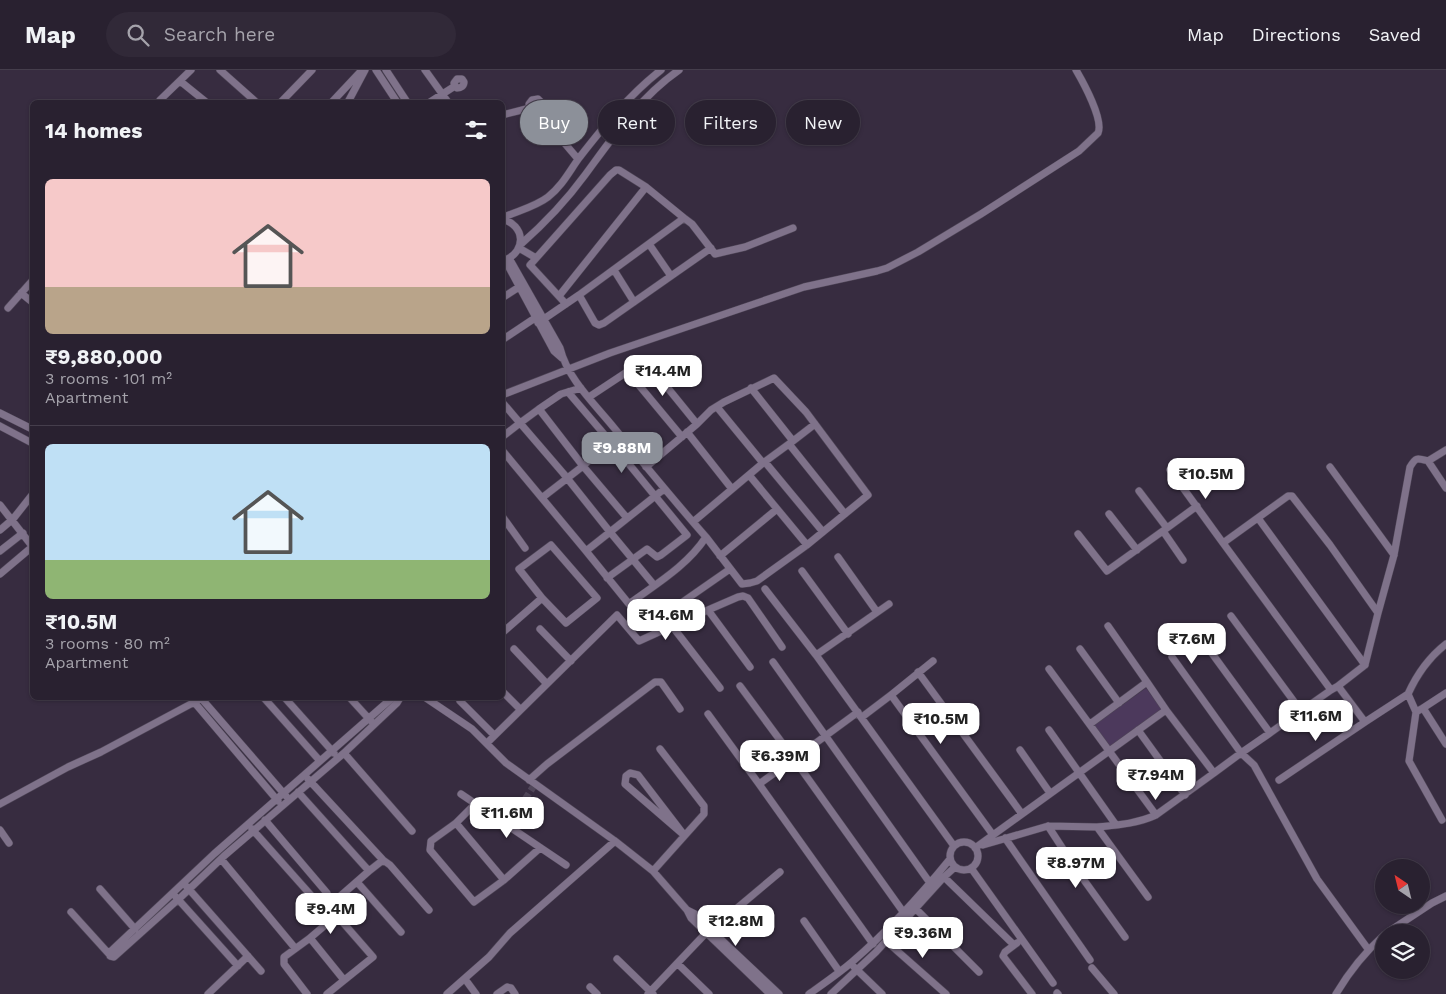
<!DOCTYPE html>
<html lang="en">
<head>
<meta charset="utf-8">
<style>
	:root { --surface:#292130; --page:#312938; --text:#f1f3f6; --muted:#a5a3ab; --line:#453e4c; --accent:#8c9099 }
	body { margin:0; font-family:"Work Sans",sans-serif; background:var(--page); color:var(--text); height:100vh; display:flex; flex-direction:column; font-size:19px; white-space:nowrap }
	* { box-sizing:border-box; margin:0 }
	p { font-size:16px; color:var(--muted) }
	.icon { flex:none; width:28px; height:28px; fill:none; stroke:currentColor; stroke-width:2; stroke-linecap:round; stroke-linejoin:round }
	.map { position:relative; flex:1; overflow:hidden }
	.drawer { position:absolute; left:30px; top:30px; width:475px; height:600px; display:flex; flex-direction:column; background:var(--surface); border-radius:8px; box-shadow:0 1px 4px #0004,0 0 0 1px var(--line) }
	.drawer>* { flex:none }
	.guide { position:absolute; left:520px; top:30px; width:475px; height:45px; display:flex; gap:10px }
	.needle { width:32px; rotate:325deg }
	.controls { position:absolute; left:1375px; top:789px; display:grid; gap:10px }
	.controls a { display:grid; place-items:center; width:55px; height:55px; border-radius:50%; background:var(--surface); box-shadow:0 1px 4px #0004,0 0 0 1px var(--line); font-size:25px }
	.price { position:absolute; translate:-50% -42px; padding:0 11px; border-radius:10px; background:#fff; color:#222; font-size:16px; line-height:32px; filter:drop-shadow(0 1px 2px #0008) }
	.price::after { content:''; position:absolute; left:50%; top:30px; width:15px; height:11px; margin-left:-8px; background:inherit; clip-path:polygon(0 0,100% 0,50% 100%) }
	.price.on { background:var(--accent); color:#fff }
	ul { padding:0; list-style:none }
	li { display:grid; align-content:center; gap:10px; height:265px; padding:0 15px }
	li+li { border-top:1px solid var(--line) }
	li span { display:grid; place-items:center; height:155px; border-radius:8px; color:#555 }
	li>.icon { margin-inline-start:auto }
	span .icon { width:90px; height:90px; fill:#fffc; stroke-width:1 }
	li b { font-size:21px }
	h2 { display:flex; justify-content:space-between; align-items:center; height:60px; padding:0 15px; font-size:21px }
	.pill { padding:0 18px; border-radius:22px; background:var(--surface); box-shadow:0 1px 4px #0004,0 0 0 1px var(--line); font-size:18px; line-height:45px }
	.pill.on { background:var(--accent); color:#fff }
	header { display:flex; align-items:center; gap:30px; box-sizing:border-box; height:70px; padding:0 25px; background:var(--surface); border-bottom:1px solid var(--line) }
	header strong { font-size:24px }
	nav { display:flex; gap:28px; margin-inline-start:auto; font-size:18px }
	.search { width:350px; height:45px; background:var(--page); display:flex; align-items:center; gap:12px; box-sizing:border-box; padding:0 18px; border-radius:28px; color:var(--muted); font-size:19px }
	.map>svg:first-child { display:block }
</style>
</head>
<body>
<header>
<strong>Map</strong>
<div class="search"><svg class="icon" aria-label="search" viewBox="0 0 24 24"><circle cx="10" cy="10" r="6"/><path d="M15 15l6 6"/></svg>Search here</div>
<nav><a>Map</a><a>Directions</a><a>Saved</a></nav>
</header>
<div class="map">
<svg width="1446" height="924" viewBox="0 0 1446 924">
	<rect width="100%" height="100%" fill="#372c40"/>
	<!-- green -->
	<path fill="#4c395c" d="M 1146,618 L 1162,639 L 1110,677 L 1094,655 Z"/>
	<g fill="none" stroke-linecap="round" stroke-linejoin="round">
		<!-- minor-tunnel -->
		<path stroke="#504659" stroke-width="7" stroke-dasharray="7 3.5" stroke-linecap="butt" d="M 508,756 L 535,714"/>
		<defs>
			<path id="minor" d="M 220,0 L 256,32
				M 376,0 L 397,32
				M 386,0 L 407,32
				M 425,0 L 448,32
				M 180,11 L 206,32
				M 162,32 L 160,30 L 191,0
				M 281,32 L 312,0
				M 332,32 L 362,0
				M 348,32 L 365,0
				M 430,32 L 455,16 L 454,13 L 457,9 L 462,9 L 464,12 C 464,16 461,18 457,18 L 455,16
				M 538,42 L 578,89
				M 502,45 L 530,38 L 533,42 L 538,42 L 542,38 L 541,32 L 538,29 L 532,30 L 529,34 L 530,38
				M 502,148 C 517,141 535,137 548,127 C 562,116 569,102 579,88 C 604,56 629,25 661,0
				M 502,149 C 525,155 527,181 505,190
				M 649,174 L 671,206
				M 520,175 C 544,154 566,131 585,105 C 613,67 640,27 679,0
				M 519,178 L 536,188
				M 505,190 L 554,281 L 562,288
				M 614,200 L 634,232
				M 21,223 L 32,232
				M 579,225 L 595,253 L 599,255 L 604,253 L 711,178
				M 559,226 L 646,117
				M 502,228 L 519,217
				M 566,234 L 530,195 L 610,105 L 616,100 L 619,100 L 646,117 L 684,148
				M 8,238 L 32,211
				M 538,253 L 579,225 L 684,148 L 692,154 L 715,184 L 745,177 L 793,158
				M 502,270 L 535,248
				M 628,302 L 682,367
				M 751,318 L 793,371 L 815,354
				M 568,322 L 610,371 L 687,465 L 661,485 L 657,487 L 647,479 L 607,508
				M 502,325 L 610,283 L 804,217 L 877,201 L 887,198 L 918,182 L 981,144 L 1079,81 L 1098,63 C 1104,50 1083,12 1076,0
				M 589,327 L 645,290 L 697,354 L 646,397
				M 502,332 L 520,353 L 539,339 L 583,396 L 627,448
				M 717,337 L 763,393 L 793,371
				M 539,339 L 561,324 L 581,318
				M 0,343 L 32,359
				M 697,354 L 711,340 L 724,332 L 774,308 L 806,342 L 868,425 L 807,475 L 757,511 L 750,513 L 742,514 L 706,467
				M 0,356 L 32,373
				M 687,362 L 732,419
				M 502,367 L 520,353 L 563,403 L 610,462 L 586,481 L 629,534 C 656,514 687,496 706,467 C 675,432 645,395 615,359 C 595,334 568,310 560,278 L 509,188
				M 789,374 L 845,444
				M 502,380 L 586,481
				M 1428,391 L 1446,418
				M 765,392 L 823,462
				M 1330,397 L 1394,485
				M 1170,400 L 1223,473
				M 749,405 L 807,475
				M 1139,421 L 1167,458 L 1197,436
				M 543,427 L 583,396 L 613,368
				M 0,435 L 32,476
				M 1109,444 L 1137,480
				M 502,446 L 525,478
				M 1258,448 L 1365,595 L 1338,616
				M 693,452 L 763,393
				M 0,460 L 13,449 L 32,425
				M 1163,461 L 1183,490
				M 1078,464 L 1107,501 L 1167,458
				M 551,475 L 597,528 L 566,553 L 542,528 L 519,499 Z
				M 0,481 L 23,463
				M 720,486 L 777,439
				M 838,487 L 877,542
				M 802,501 L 848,564
				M 0,504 L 32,477
				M 654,515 L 610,462 L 664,419
				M 765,519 L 816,585 L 889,534
				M 708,540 L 738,527 L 743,526 L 748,528 L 782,577
				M 1378,543 L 1394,485 L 1410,397 C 1416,387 1417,388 1428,391 L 1446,380
				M 1231,546 L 1301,641 L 1331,620
				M 661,547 L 730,499
				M 672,556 L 708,540 L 750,597
				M 540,559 L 571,591
				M 502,563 L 542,528
				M 1200,567 L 1270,663 L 1301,641
				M 514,579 L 547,614
				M 1080,579 L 1119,633
				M 816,585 L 954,776
				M 1172,587 L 1241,683 L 1270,663
				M 933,591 L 891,625 L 993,765
				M 773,592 L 930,813
				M 1365,595 L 1378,543 L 1330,475 L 1292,426 L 1288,426 L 1223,473 L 1331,620 L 1338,616 L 1365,652 L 1408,624
				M 1049,599 L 1156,745
				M 918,602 L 1022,744
				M 1147,612 L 1166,640
				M 740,616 L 794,689 L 858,642
				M 502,621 L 520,639
				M 1446,623 L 1423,638 L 1446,674
				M 201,628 L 286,726
				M 264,628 L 320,691
				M 285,628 L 334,683
				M 350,628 L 371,651
				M 392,628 L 214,784 L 110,882 L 110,886 L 114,887 L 182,826 L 224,786 L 344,683 L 397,633 L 400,628
				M 426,628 L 472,659 L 506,693 L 615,771 L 653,801 L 687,840 L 691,848 L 770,924
				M 460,631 L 494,665
				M 194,632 L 278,731
				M 1423,638 L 1416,642 L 1409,691 L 1442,750
				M 1416,642 L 1408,624 C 1417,604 1428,588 1446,574
				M 708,644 L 759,714
				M 862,647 L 891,625
				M 1090,654 L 1147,612 L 1108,556
				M 1049,660 L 1116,755
				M 1138,660 L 1185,725
				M 487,673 L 617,545 L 639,571 L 672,556 L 720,618
				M 1020,680 L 1050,723
				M 344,683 L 412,761
				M 630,703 L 638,705 L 684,765 L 625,714 L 626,706 Z
				M 529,710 L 547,694 L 655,612 L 661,612 L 680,639
				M 1279,710 L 1365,652
				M 298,722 L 369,801 L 383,790 L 308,709
				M 461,724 L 566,795
				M 0,734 L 68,697 L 101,682 L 202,628
				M 265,750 L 327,823 L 325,832
				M 456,753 L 475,734
				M 1048,756 L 1076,799 L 1125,867
				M 1097,757 C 1117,755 1136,754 1156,745 L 1214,703
				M 252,759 L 317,832 L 325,832 L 373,887 L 327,924
				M 0,760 L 9,773
				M 1005,768 L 1090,890
				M950 786a14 14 0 1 1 28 0a14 14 0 1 1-28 0Z
				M 983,775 L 1048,756 L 1097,757 L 1148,827
				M 975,778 L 1166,640 L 1214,703 L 1241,683 L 1254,695 L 1317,809 L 1368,879
				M 221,789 L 295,878
				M 383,790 L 390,795 L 429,840
				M 971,798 L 1053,913
				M 653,801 L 704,744 L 704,736 L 660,679
				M 944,807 L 1014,875
				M 504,810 L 474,832 L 430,780 L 431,771 L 456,753 L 504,810 L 540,778
				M 357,812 L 401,862
				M 187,817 L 261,901
				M 100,819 L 135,859
				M 176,827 L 238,896
				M 329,836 L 369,801
				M 916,839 L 979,902
				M 687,840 L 695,844 L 711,860 L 779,924
				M 71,842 L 109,884
				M 804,851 L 839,901
				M 711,860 L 780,802
				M 1388,862 L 1432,833 L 1446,826
				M 310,868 L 337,845
				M 886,871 L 946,924
				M 1017,873 L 1005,882 L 1003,886 L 1032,924
				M 873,874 L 759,714 L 794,689 L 904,843
				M 617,889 L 653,924
				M 678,894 L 709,924
				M 854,897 L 882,924
				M 1092,898 L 1114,924
				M 465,909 L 476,924
				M 590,917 L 597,924
				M 1057,923 L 1058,924
				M 208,924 L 248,886
				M 307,924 L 284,894 L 284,887 L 310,868 L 344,910
				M 447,924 L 489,887 L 510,863 L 615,771
				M 497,924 L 507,917 L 511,918 L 515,924
				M 648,924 L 706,863
				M 809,924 C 823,914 838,904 852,892 C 888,861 920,826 950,789
				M 831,924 L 876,882 L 944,807 L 955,797
				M 1336,924 C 1349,902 1364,883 1384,865"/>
		</defs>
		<!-- minor casing -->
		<use href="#minor" stroke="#504758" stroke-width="8"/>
		<!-- minor -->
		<use href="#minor" stroke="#7f728a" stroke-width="7"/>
	</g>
</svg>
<div class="controls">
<a><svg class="needle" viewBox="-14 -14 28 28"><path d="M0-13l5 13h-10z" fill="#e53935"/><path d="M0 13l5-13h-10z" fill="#a5a3ab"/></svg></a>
<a><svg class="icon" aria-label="layers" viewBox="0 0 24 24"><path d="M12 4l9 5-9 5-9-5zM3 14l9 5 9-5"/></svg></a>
</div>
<b class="price" style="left:663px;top:327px">₹14.4M</b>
<b class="price on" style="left:622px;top:404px">₹9.88M</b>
<b class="price" style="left:1206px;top:430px">₹10.5M</b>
<b class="price" style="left:666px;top:571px">₹14.6M</b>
<b class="price" style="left:1192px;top:595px">₹7.6M</b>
<b class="price" style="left:1316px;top:672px">₹11.6M</b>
<b class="price" style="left:941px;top:675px">₹10.5M</b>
<b class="price" style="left:780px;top:712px">₹6.39M</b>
<b class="price" style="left:1156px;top:731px">₹7.94M</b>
<b class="price" style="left:507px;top:769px">₹11.6M</b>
<b class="price" style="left:1076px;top:819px">₹8.97M</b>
<b class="price" style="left:331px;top:865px">₹9.4M</b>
<b class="price" style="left:736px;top:877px">₹12.8M</b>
<b class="price" style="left:923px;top:889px">₹9.36M</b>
<div class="guide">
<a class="pill on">Buy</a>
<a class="pill">Rent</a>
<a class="pill">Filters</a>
<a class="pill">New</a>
</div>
<section class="drawer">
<h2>14 homes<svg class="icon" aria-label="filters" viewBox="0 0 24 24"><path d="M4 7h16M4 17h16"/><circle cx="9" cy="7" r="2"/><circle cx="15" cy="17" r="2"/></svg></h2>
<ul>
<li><span style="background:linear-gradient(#f6c9c9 70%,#b9a48a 0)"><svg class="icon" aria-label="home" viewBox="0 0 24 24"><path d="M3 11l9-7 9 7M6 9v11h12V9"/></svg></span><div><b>₹9,880,000</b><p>3 rooms · 101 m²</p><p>Apartment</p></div></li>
<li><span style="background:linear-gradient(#bfe0f5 75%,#8fb573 0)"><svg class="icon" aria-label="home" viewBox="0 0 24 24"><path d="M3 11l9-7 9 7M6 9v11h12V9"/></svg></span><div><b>₹10.5M</b><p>3 rooms · 80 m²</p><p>Apartment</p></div></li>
</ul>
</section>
</div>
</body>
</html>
